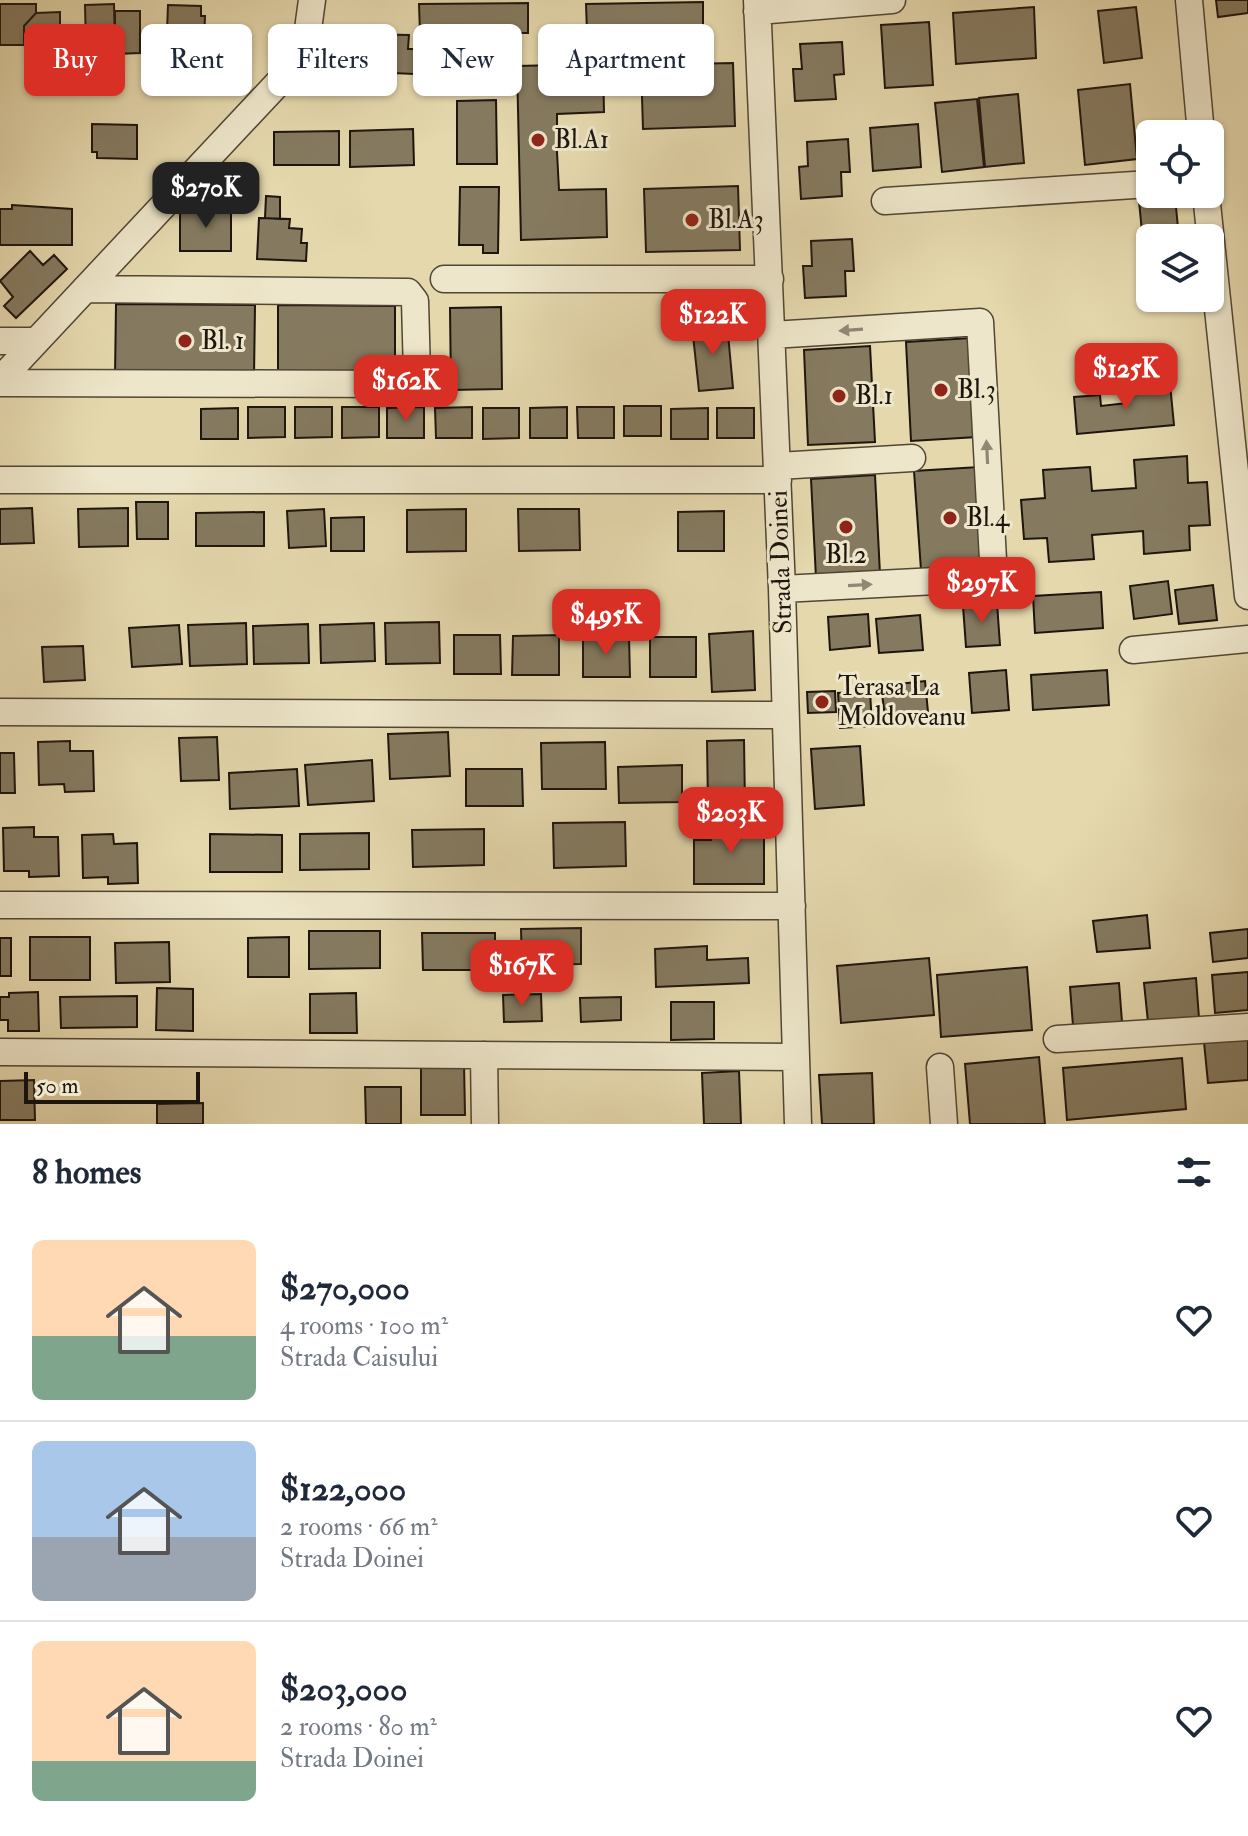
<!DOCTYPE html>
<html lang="en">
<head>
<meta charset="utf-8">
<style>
	:root { --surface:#fff; --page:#f2f2f3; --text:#1f2937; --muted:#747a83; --line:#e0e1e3; --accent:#d93025 }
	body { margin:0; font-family:"IM FELL Double Pica",serif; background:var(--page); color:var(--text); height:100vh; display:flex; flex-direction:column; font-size:30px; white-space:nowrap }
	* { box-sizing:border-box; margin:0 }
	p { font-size:26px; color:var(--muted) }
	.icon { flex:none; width:44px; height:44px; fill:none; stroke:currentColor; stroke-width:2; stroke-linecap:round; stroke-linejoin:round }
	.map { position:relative; height:1124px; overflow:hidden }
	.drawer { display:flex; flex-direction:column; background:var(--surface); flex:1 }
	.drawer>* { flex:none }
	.hud { position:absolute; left:24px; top:24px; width:800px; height:72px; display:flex; gap:16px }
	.tools { position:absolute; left:1136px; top:120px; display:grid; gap:16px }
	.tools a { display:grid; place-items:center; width:88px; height:88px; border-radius:12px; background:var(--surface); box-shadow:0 2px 6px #0004; font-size:40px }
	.scale { position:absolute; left:24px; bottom:20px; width:176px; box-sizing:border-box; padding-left:8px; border:4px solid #1e150d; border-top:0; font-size:22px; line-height:28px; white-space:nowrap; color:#1e150d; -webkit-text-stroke:6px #eee6ca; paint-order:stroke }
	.price { position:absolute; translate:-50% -68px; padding:0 18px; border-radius:16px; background:var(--accent); color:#fff; font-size:26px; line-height:52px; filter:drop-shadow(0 2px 4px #0008) }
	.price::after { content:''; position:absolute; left:50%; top:48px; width:24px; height:18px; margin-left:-12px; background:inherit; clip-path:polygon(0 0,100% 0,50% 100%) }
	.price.selected { background:#222; color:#fff }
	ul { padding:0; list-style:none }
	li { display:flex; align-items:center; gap:24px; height:200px; padding:0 32px }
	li+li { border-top:2px solid var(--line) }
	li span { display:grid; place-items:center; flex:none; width:224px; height:160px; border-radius:12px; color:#555 }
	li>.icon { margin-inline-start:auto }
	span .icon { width:96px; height:96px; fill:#fffc; stroke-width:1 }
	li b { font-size:34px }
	h2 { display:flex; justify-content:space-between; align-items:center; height:96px; padding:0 32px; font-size:34px }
	.chip { padding:0 28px; border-radius:12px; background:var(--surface); box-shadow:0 2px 6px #0004; font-size:28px; line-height:72px }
	.chip.selected { background:var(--accent); color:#fff }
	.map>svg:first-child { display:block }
</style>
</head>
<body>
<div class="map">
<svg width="1248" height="1124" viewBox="0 0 1248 1124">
	<rect width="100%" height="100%" fill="#e5d8ad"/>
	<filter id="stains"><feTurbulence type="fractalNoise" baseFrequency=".0025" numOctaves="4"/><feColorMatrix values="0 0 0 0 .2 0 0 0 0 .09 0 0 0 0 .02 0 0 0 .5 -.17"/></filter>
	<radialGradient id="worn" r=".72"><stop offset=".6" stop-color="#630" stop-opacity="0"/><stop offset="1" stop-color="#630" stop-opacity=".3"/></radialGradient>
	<!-- building -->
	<path fill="#857a60" stroke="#1e150d" stroke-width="2" d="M 1216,0 L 1248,0 L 1248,13 L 1218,17 Z
		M 703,2 L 703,33 L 691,33 L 691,42 L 650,42 L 649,31 L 587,32 L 586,4 Z
		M 528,3 L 528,33 L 420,33 L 419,4 Z
		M 0,4 L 36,4 L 36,13 L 24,26 L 24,45 L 0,45 Z
		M 114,4 L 115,46 L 86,47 L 85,5 Z
		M 168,5 L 201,6 L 201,16 L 205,16 L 204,41 L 198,41 L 198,59 L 166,58 Z
		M 1034,7 L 1036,58 L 956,64 L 953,13 Z
		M 1136,7 L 1142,58 L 1104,63 L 1098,11 Z
		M 115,11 L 140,11 L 140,53 L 115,54 Z
		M 60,12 L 60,51 L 30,52 L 24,45 L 24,26 L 36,13 Z
		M 929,22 L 933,85 L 885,88 L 881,25 Z
		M 359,34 L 409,35 L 408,49 L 415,49 L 414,74 L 393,73 L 393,83 L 331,83 L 332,65 Z
		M 842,42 L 844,74 L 834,75 L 836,99 L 795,101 L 793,69 L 802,69 L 800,44 Z
		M 733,63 L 735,126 L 643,129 L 641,65 Z
		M 603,64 L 604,112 L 557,114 L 557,152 L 559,190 L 606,189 L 607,237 L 521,240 L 517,66 Z
		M 1130,84 L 1137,159 L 1085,165 L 1078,90 Z
		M 1018,94 L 1024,163 L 985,167 L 979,98 Z
		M 977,99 L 984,167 L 942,172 L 935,103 Z
		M 496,100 L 497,164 L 457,164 L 457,101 Z
		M 92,124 L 137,125 L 137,159 L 97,158 L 97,152 L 92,152 Z
		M 918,124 L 921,167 L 873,171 L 870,128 Z
		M 413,129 L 414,165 L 350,167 L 350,131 Z
		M 339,131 L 339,165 L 274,165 L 274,132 Z
		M 848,139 L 850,172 L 841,172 L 842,196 L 801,199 L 799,167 L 808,166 L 807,142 Z
		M 738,186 L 740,250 L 646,252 L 644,189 Z
		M 460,187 L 499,187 L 498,253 L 483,253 L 483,245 L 459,245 Z
		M 266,196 L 280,197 L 280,219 L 265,218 Z
		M 1175,197 L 1179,238 L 1150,238 L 1150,283 L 1147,284 L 1139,201 Z
		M 12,205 L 72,209 L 72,245 L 0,245 L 0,209 L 12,209 Z
		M 180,210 L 231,210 L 231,251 L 180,251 Z
		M 259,218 L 290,219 L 289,228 L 302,229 L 301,243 L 307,243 L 306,261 L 257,259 Z
		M 852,239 L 854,271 L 845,271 L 846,296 L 805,298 L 803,266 L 812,266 L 811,241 Z
		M 30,251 L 43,265 L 54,255 L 67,269 L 16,318 L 4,306 L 13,297 L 0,281 Z
		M 116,304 L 255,305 L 254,377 L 115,377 Z
		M 278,305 L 395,306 L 395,376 L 278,377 Z
		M 501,307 L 502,389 L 451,390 L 450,308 Z
		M 727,323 L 733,388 L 699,391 L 692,326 Z
		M 971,338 L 977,437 L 911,441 L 906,342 Z
		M 870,346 L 875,442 L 808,445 L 804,350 Z
		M 1170,384 L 1174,425 L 1077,434 L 1074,397 L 1100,395 L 1101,406 L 1127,403 L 1126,388 Z
		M 624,406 L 661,406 L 661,436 L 624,436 Z
		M 248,407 L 285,407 L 285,437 L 248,438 Z
		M 295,407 L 332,407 L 332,437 L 295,438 Z
		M 342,407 L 379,407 L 379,437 L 342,438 Z
		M 424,407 L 424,438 L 387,438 L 387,408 Z
		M 472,407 L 472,438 L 436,438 L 435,408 Z
		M 567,407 L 567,438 L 530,438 L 530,408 Z
		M 577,407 L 614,407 L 614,438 L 578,438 Z
		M 238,408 L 238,439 L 201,439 L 201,409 Z
		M 483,408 L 519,408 L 519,438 L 483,439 Z
		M 708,408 L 708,439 L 671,439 L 671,409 Z
		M 717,408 L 754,408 L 754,438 L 717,438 Z
		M 1187,456 L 1188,483 L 1207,482 L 1210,525 L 1189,526 L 1190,550 L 1144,554 L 1143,531 L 1092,535 L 1094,559 L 1049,562 L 1047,538 L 1024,539 L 1021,500 L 1045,498 L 1043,470 L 1090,467 L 1092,491 L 1136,488 L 1134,460 Z
		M 979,467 L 985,566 L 921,570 L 914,471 Z
		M 875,475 L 880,574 L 816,578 L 811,479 Z
		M 136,502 L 168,502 L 168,539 L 137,539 Z
		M 32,508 L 34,543 L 0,544 L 0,509 Z
		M 128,508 L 128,546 L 79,547 L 78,509 Z
		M 324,509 L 326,546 L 289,548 L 287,511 Z
		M 466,509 L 466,551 L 407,552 L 407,510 Z
		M 518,509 L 579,509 L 580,550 L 519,551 Z
		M 724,511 L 724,551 L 678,551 L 678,512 Z
		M 264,512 L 264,546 L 196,546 L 196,513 Z
		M 364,517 L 364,551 L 331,551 L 331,518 Z
		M 1168,581 L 1172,614 L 1134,619 L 1130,586 Z
		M 1213,585 L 1217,620 L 1179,624 L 1175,590 Z
		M 1101,592 L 1103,628 L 1035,633 L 1033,596 Z
		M 997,603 L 1000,645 L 966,647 L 963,606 Z
		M 868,614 L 870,646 L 830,650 L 828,617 Z
		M 920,615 L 923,650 L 879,653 L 876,619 Z
		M 439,622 L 440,663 L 386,664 L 385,623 Z
		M 246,623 L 247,664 L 190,666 L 188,625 Z
		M 374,623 L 375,661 L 321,663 L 320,625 Z
		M 308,624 L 309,663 L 254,664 L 253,626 Z
		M 179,625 L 182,664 L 132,667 L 129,628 Z
		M 753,631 L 755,690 L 712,692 L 709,634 Z
		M 454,635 L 500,635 L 501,674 L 454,674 Z
		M 559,635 L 559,675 L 512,675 L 513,636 Z
		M 629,637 L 630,677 L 583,677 L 583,638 Z
		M 650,637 L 696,637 L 696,677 L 650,677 Z
		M 83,646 L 85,680 L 44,682 L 42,647 Z
		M 1006,670 L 1009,710 L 972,713 L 969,673 Z
		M 1107,670 L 1109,705 L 1033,710 L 1031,675 Z
		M 925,681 L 928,712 L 885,717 L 881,686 Z
		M 835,691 L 836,712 L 808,713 L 807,692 Z
		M 870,691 L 872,726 L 840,728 L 838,693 Z
		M 448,732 L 450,776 L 390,779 L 388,734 Z
		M 217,737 L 219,780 L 181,781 L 179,738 Z
		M 744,740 L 745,806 L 708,806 L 707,741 Z
		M 70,741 L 70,751 L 93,751 L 94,791 L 65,792 L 64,784 L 39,785 L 38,742 Z
		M 605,742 L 606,789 L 542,789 L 541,743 Z
		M 860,746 L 864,805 L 815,809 L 811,749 Z
		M 0,753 L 14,753 L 15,793 L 0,793 Z
		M 372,760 L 374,801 L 308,805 L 305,765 Z
		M 682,765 L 682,802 L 619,803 L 618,767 Z
		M 297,769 L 299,806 L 230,809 L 229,773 Z
		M 466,769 L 522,769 L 523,806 L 466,806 Z
		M 625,822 L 626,866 L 554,868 L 553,823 Z
		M 711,823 L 764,823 L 764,884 L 694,884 L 694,840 L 711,840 Z
		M 34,827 L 34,837 L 58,837 L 59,876 L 29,877 L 29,871 L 4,871 L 3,828 Z
		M 484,829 L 484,865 L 413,867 L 412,830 Z
		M 369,833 L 369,869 L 300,870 L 300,834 Z
		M 113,834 L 114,844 L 137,843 L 138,883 L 108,884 L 108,877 L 83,878 L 82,835 Z
		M 210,834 L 282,835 L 282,872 L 210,872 Z
		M 1147,915 L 1150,948 L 1097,952 L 1093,921 Z
		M 581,928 L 581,964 L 522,965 L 521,929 Z
		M 1248,929 L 1248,958 L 1213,962 L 1210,933 Z
		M 309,931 L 380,931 L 380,968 L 309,969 Z
		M 422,933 L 495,933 L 495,970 L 423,970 Z
		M 30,937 L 90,937 L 90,980 L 30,980 Z
		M 289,937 L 289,977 L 248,977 L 248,938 Z
		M 0,938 L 11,938 L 11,976 L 0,976 Z
		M 169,942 L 170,982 L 116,983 L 115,943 Z
		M 707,946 L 707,960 L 748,958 L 749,983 L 656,987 L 655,949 Z
		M 929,958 L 934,1015 L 841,1023 L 837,966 Z
		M 1027,967 L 1032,1030 L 941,1037 L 937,975 Z
		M 1248,972 L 1248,1010 L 1215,1013 L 1212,975 Z
		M 1196,978 L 1199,1018 L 1148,1022 L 1144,983 Z
		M 1119,983 L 1122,1022 L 1073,1026 L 1070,987 Z
		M 157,988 L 193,989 L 193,1031 L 156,1030 Z
		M 38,992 L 39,1031 L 8,1031 L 8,1020 L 0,1020 L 0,997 L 9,997 L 9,993 Z
		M 356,993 L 357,1033 L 310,1033 L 310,994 Z
		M 541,994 L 542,1021 L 504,1022 L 503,995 Z
		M 137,996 L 137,1027 L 61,1028 L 60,997 Z
		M 621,997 L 621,1020 L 581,1022 L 580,998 Z
		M 671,1002 L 714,1002 L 714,1039 L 671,1040 Z
		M 1248,1037 L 1248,1080 L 1208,1083 L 1204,1042 Z
		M 1039,1057 L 1045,1124 L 970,1124 L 965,1064 Z
		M 1182,1058 L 1186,1109 L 1067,1120 L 1063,1068 Z
		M 464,1063 L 465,1115 L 421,1115 L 421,1064 Z
		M 739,1071 L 741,1124 L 704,1124 L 702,1073 Z
		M 872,1073 L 874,1124 L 822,1124 L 819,1075 Z
		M 34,1080 L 35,1120 L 0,1120 L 0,1081 Z
		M 365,1087 L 401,1087 L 401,1124 L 366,1124 Z
		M 203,1103 L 203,1124 L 157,1124 L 157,1104 Z"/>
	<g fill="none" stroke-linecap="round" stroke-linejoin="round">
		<defs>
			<path id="minor" d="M 757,0 L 782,589 L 798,1124
				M 1189,0 L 1201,134
				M 757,11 L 892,0
				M 1206,194 L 1248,596
				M 885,201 L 1150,184
				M 444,279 L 770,279
				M 772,335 L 980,322 L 994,578 L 782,589
				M 0,341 L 36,341
				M 0,380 L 294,66 L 306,44 L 312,0
				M 0,383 L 409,384 L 417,374 L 415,301 L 408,292 L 85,289
				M 778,466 L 912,458
				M 0,480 L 778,480
				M 1133,650 L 1248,639
				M 0,712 L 785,715
				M 0,905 L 792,906
				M 1057,1039 L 1248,1027
				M 0,1052 L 795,1057
				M 484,1055 L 485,1124
				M 940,1067 L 944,1124"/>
		</defs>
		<!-- minor casing -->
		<use href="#minor" stroke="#504635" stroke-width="29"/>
		<!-- minor -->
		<use href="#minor" stroke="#eee6ca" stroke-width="26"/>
	</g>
	<!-- one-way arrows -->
	<defs><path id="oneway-solid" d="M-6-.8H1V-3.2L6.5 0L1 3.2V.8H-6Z" transform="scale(2)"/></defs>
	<g fill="#908875">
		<use href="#oneway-solid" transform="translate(851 330) rotate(176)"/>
		<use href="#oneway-solid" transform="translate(987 452) rotate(-93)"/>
		<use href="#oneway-solid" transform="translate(860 585) rotate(-3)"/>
	</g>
	<!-- markers -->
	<g fill="#8f2418" stroke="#eee6ca" stroke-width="3">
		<circle cx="538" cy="140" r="8"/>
		<circle cx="692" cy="220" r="8"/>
		<circle cx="185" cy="341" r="8"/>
		<circle cx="941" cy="390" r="8"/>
		<circle cx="839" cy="396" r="8"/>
		<circle cx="950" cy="518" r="8"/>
		<circle cx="846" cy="527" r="8"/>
		<circle cx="822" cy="702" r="8"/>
	</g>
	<g text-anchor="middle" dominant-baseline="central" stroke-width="6" stroke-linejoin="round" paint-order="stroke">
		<!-- poi labels -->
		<g font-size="26" fill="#1e150d" stroke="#eee6ca" text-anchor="start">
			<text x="554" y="140">Bl.A1</text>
			<text x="708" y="220">Bl.A3</text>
			<text x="201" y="341">Bl. 1</text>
			<text x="957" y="390">Bl.3</text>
			<text x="855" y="396">Bl.1</text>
			<text x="966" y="518">Bl.4</text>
			<text x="846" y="555" text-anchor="middle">Bl.2</text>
			<text x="838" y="687">Terasa La<tspan x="838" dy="30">Moldoveanu</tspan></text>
		</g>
		<!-- street labels -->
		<g font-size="26" fill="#1e150d" stroke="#eee6ca">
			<text transform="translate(781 562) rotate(-92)">Strada Doinei</text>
		</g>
	</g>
	<rect width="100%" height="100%" filter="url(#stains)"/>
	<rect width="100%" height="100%" fill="url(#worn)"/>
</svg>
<div class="tools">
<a><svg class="icon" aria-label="locate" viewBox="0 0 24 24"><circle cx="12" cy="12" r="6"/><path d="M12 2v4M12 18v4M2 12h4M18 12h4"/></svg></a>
<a><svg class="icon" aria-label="layers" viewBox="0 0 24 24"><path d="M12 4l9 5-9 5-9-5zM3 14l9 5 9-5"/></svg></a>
</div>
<div class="scale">50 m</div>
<b class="price selected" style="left:206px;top:230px">$270K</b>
<b class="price" style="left:713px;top:357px">$122K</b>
<b class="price" style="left:1126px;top:411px">$125K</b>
<b class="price" style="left:406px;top:423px">$162K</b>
<b class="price" style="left:982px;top:625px">$297K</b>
<b class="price" style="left:606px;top:657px">$495K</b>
<b class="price" style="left:731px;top:855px">$203K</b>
<b class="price" style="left:522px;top:1008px">$167K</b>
<div class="hud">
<a class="chip selected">Buy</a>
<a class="chip">Rent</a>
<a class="chip">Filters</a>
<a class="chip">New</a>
<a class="chip">Apartment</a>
</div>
</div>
<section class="drawer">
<h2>8 homes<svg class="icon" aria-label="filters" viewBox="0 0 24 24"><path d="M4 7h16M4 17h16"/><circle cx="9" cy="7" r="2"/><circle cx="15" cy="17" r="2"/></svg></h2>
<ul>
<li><span style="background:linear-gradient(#ffd9b3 60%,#7fa58c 0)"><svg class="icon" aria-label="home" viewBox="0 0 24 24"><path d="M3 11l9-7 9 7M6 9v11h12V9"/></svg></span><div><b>$270,000</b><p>4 rooms · 100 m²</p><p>Strada Caisului</p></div><svg class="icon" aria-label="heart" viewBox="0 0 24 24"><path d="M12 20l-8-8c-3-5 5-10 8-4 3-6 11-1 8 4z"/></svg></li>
<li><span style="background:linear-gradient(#a9c7e8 60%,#9aa5b1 0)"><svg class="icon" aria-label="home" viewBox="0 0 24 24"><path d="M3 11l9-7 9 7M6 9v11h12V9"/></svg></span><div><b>$122,000</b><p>2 rooms · 66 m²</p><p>Strada Doinei</p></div><svg class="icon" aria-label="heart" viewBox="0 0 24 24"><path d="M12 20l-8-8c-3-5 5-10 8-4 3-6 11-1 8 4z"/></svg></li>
<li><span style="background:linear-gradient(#ffd9b3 75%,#7fa58c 0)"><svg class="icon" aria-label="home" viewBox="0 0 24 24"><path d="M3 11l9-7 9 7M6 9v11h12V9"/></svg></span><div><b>$203,000</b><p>2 rooms · 80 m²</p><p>Strada Doinei</p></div><svg class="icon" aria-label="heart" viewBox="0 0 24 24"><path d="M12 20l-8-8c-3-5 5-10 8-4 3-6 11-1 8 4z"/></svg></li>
</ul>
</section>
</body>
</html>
